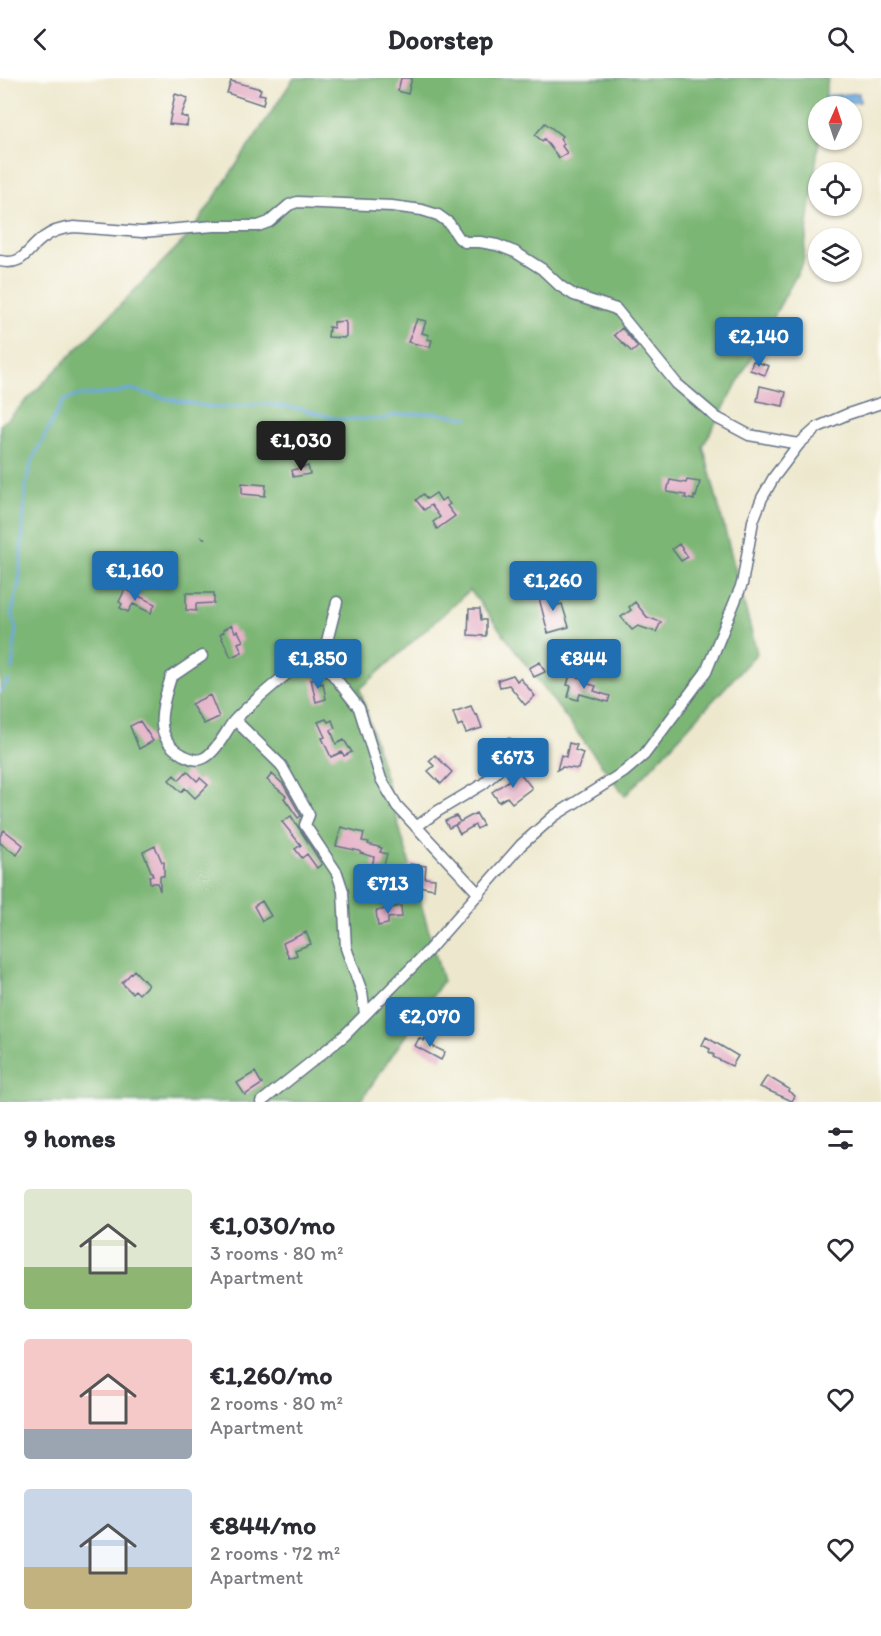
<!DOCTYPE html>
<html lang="en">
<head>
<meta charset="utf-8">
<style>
	:root { --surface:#fff; --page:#f7f7f7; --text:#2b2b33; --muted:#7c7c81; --accent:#1f6fb2 }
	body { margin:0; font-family:Itim,sans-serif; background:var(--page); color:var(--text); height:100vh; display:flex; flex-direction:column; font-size:22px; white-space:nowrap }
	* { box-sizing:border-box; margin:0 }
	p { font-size:20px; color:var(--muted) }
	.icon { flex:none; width:33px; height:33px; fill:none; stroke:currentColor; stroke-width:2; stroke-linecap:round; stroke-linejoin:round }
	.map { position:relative; height:1024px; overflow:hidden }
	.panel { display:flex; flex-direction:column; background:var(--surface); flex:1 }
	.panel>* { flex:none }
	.needle { width:39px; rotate:3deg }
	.tools { position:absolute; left:808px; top:18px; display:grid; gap:12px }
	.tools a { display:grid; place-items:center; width:54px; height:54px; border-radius:50%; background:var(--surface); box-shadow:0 2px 4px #0004; font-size:30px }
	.price { position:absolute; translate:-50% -51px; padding:0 14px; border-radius:6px; background:var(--accent); color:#fff; font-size:20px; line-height:39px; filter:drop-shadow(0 2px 3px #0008) }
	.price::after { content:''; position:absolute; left:50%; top:36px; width:18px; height:14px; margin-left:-9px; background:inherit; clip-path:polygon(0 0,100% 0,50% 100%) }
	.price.current { background:#222; color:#fff }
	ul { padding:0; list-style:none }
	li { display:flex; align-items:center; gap:18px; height:150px; padding:0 24px }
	li span { display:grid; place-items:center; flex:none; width:168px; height:120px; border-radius:6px; color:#555 }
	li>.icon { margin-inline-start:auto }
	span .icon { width:72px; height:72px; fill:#fffc; stroke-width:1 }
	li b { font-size:26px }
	h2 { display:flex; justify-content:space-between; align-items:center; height:72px; padding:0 24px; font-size:26px }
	header { display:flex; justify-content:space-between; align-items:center; height:78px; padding:0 24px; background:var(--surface); font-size:27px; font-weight:800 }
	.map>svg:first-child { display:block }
</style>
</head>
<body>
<header><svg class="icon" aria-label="back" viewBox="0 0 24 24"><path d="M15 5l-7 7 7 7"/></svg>Doorstep<svg class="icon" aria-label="search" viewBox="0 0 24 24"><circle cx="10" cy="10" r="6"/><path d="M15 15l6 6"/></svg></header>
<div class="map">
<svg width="881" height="1024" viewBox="0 0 881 1024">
	<rect width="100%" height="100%" fill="#fdfcf7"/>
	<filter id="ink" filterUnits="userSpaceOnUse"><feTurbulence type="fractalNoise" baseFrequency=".0167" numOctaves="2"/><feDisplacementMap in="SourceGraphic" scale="12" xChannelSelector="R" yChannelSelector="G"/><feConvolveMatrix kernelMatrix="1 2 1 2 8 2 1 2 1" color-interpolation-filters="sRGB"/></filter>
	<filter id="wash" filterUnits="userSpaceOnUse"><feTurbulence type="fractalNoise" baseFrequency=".008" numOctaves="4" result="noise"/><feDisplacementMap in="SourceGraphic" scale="24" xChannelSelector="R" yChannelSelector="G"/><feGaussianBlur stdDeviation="1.35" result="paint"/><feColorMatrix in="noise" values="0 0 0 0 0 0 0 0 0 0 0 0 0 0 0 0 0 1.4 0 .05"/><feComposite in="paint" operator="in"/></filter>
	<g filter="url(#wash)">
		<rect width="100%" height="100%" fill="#ede8cd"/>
		<!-- forest -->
		<path fill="#7bb674" stroke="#4b7269" stroke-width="1.5" d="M 294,0 L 828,0 L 824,28 L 819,28 L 819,62 L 803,185 L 703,368 L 757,575 L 625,718 L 470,512 L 360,611 L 443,903 L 360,1024 L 0,1024 L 0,347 L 9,340 L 191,155 Z"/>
		<!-- water -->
		<path fill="#6ca9de" stroke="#446c9e" stroke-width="1.5" d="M 859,15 L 860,24 L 826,26 L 825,18 Z"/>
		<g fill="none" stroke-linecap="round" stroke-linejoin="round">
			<!-- stream -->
			<path stroke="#6ca9de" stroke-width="3" d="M 12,592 L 16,550 L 12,534 L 19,506 L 26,407 L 31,385 L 63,323 L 76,318 L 115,315 L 130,311 L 163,320 L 216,330 L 264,326 L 302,331 L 337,341 L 384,341 L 394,337 L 435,335 L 468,340
				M 0,614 L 9,602"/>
		</g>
		<g id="blocks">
			<!-- building -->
			<path fill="#e5b1c8" d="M 401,0 L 412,0 L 408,16 L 398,13 Z
				M 231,3 L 261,11 L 259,16 L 265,17 L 263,27 L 227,15 Z
				M 175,16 L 188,20 L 181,38 L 188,40 L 187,48 L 169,46 Z
				M 545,45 L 562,58 L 560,61 L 564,66 L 562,68 L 567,75 L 559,80 L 544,61 L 542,63 L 535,57 Z
				M 417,241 L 426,243 L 422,255 L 429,257 L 427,261 L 432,262 L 430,269 L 408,264 Z
				M 345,243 L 346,246 L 346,258 L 344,260 L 328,259 L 329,249 L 334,250 L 334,244 Z
				M 622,250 L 638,269 L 632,274 L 614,257 Z
				M 753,283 L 769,288 L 765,297 L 750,292 Z
				M 760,308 L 786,314 L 783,328 L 757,323 Z
				M 308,388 L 310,396 L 293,399 L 292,392 Z
				M 670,402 L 686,405 L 687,402 L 700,404 L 696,419 L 694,418 L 694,422 L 685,420 L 686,417 L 667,414 Z
				M 242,405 L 266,407 L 265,418 L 242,416 Z
				M 436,415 L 441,423 L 445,420 L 450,426 L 447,428 L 455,438 L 437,451 L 433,444 L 440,439 L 431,427 L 424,432 L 416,422 L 423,416 L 427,421 Z
				M 679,466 L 688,479 L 681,483 L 672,471 Z
				M 125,511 L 155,526 L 151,535 L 133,526 L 128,534 L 120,530 L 122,526 L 119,524 Z
				M 553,511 L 558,527 L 562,526 L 569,549 L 548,555 L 538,516 Z
				M 186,515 L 214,515 L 214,525 L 196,526 L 196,533 L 186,532 Z
				M 635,524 L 647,539 L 661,544 L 656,554 L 638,548 L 632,552 L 621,539 L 631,532 L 629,529 Z
				M 469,531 L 480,531 L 481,542 L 486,542 L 486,558 L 468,557 Z
				M 231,547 L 235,554 L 238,553 L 243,563 L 238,565 L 242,574 L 231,579 L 220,556 L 224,554 L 223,552 Z
				M 540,584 L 545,594 L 534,599 L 529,590 Z
				M 513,597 L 517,603 L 520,600 L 535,618 L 525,627 L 509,607 L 500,609 L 498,602 Z
				M 570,597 L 586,601 L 585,605 L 596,608 L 594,613 L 610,618 L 608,624 L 580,616 L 578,622 L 568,619 L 571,608 L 567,607 Z
				M 319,600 L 320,606 L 323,605 L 326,621 L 316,624 L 311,601 Z
				M 210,617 L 219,639 L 204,646 L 191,626 Z
				M 471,628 L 475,637 L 477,636 L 482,650 L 466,655 L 462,646 L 458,648 L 453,634 Z
				M 326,641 L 328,644 L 332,642 L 335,650 L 331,652 L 336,666 L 344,662 L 352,674 L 344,678 L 342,674 L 331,679 L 322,660 L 325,659 L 318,644 Z
				M 140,643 L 153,663 L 139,671 L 130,648 Z
				M 569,665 L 577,667 L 575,672 L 583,675 L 578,691 L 562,689 L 557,692 L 561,677 L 566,679 Z
				M 435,677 L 452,694 L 441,706 L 428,693 L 434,688 L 429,683 Z
				M 187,693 L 197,703 L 200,700 L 208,707 L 195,720 L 185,710 L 181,714 L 169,702 L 174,697 L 179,702 Z
				M 520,695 L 532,710 L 512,725 L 507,719 L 499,724 L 492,714 Z
				M 272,696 L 283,706 L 301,738 L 298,740 L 284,720 L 286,718 L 267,702 Z
				M 476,735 L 483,747 L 477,751 L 475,747 L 460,756 L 455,747 L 459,745 L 449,750 L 445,743 L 456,738 L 460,744 Z
				M 291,738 L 322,786 L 317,790 L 307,776 L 302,780 L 295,771 L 301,767 L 282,744 Z
				M 341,749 L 364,755 L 362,763 L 369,764 L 368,766 L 382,770 L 380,774 L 387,776 L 383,791 L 372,789 L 374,779 L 360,775 L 360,773 L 336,768 Z
				M 4,752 L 23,767 L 17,777 L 0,765 L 0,758 Z
				M 155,768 L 162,784 L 164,784 L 164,798 L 160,798 L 160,813 L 157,805 L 150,805 L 149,798 L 153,798 L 143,774 Z
				M 410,786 L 426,788 L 425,800 L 435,801 L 434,811 L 413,807 L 413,795 L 409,795 Z
				M 262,823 L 271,838 L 262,843 L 254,828 Z
				M 401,828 L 402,839 L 388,840 L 388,846 L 378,848 L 376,833 Z
				M 306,854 L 311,866 L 295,872 L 297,877 L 289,880 L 283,865 Z
				M 134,892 L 148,907 L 139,916 L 135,912 L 132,915 L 122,905 Z
				M 706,959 L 738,978 L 732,988 L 713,979 L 714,977 L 709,974 L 710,971 L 702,967 Z
				M 419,960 L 424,963 L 425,960 L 434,965 L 432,968 L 445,974 L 441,982 L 415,968 Z
				M 255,994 L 262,1006 L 245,1017 L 237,1005 Z
				M 767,998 L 789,1011 L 788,1013 L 795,1018 L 792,1023 L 760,1009 Z"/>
		</g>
	</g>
	<g filter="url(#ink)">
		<use href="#blocks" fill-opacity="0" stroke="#647085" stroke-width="1.5"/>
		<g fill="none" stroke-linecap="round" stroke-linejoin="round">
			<defs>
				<path id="minor" d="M 0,183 C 24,188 26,172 43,160 C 52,153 63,150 74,149 L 142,154 L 214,148 L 258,148 L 269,144 L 289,127 L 297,124 L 392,128 L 422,132 L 438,137 L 449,145 L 459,160 L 465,164 L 480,164 L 497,167 L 515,174 L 542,191 L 560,208 L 574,217 L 616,231 L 677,306 L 717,340 L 749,357 L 799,366
					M 202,578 L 171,599 C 163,626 150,659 183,677 C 190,680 196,684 204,680 C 216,674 225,655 233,644 C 242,633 292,590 304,584 C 309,582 317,583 322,583 L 359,630 L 381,701 L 397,728 L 479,816
					M 322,583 L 337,524
					M 235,642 L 281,687 L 309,737 L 305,747 L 337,795 L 343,813 L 346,870 L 362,914 L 365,936
					M 416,749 L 438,733 L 483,706 L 502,689 L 509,666
					M 261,1024 L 344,958 L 427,874 L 521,767 L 554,738 L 624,694 L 644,677 L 706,594 L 742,506 L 753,443 L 762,420 L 774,399 L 799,366 L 818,349 L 848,336 L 881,325"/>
			</defs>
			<!-- minor casing -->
			<use href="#minor" stroke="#647085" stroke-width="13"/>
			<!-- path -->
			<path stroke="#647085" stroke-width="1.5" stroke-dasharray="4.5 4.5" stroke-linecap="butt" d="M 201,459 L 207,461"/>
			<!-- minor -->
			<use href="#minor" stroke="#fff" stroke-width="10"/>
		</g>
	</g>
</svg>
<div class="tools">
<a><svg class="needle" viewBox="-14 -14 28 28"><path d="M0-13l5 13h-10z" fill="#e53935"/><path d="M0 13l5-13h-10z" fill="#7c7c81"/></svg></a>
<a><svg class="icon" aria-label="locate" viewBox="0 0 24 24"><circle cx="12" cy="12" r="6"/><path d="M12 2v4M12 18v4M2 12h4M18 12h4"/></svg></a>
<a><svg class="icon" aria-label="layers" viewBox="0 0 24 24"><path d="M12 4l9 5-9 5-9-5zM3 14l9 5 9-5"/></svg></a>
</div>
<b class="price" style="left:759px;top:290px">€2,140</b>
<b class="price current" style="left:301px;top:394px">€1,030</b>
<b class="price" style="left:135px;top:524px">€1,160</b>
<b class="price" style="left:553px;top:534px">€1,260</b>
<b class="price" style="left:318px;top:612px">€1,850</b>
<b class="price" style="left:584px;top:612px">€844</b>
<b class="price" style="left:513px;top:711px">€673</b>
<b class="price" style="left:388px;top:837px">€713</b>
<b class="price" style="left:430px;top:970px">€2,070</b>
</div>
<section class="panel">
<h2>9 homes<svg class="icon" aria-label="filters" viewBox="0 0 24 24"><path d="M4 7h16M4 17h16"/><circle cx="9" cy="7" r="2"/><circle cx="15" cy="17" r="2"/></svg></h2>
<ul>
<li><span style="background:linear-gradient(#dfe7d0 65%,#8fb573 0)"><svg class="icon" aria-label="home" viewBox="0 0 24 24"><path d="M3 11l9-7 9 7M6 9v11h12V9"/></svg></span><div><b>€1,030/mo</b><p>3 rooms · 80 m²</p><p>Apartment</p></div><svg class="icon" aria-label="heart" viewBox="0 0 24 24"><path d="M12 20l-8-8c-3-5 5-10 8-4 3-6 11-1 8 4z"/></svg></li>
<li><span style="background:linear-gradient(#f6c9c9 75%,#9aa5b1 0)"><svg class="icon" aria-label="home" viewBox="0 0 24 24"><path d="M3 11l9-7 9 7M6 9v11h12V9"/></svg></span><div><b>€1,260/mo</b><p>2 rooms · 80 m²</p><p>Apartment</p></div><svg class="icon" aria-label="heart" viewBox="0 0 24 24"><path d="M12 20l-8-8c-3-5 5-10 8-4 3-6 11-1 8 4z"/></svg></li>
<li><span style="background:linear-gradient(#c9d6e8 65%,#c2b280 0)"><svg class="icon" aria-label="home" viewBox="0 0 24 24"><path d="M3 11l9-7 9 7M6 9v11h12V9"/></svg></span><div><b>€844/mo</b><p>2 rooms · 72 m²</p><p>Apartment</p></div><svg class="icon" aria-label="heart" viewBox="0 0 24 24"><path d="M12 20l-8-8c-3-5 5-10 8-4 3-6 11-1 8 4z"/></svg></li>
</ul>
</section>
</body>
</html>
